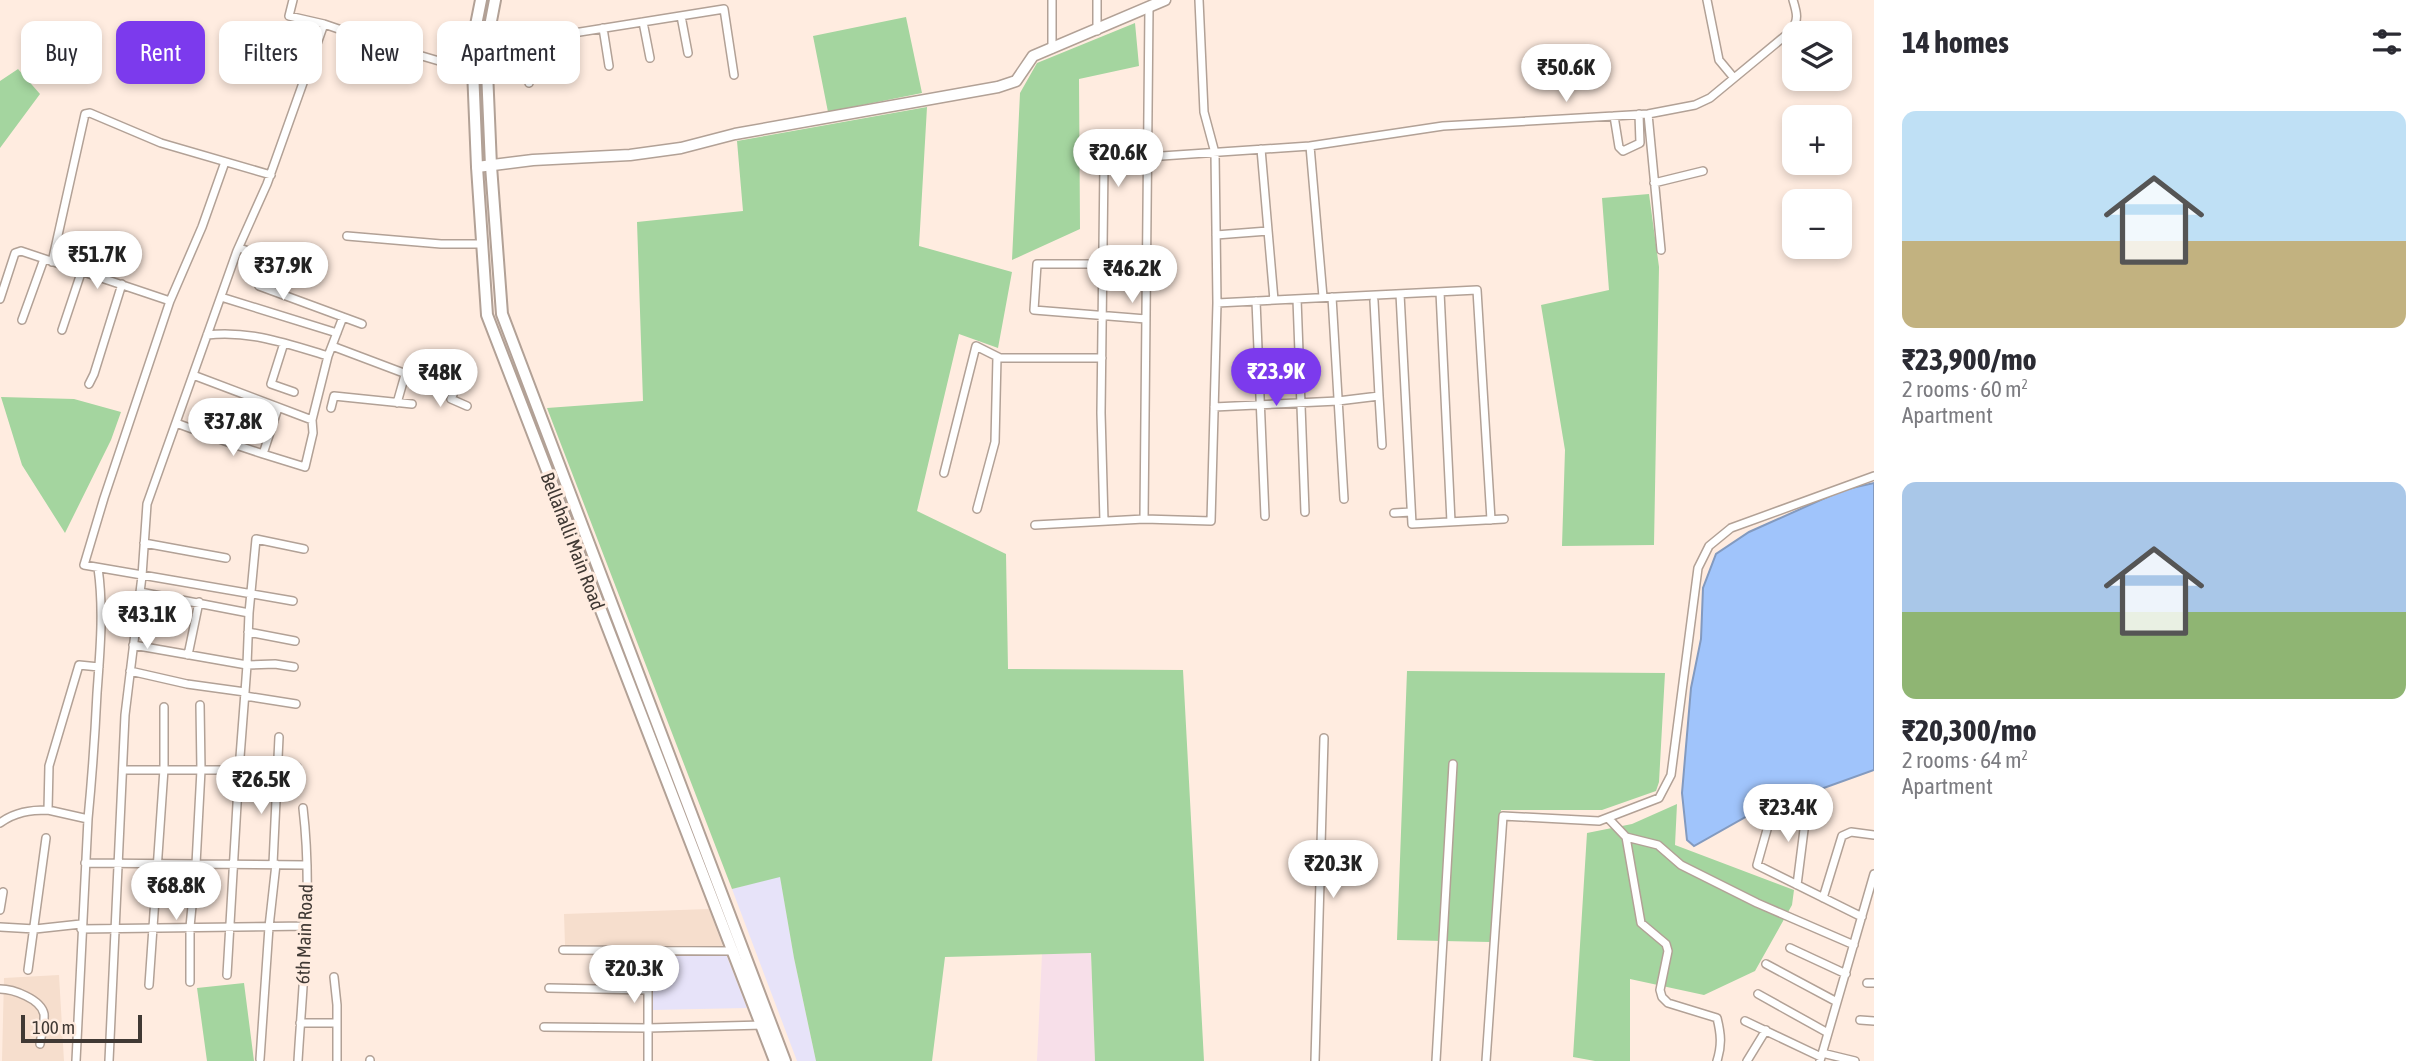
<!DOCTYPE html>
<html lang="en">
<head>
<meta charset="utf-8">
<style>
	:root { --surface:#fff; --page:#f2f2f3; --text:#2b2b33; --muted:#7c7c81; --accent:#7c3aed }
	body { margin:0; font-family:"Asap Condensed",sans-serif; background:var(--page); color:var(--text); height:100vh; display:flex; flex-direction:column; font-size:26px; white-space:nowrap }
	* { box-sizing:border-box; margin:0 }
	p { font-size:23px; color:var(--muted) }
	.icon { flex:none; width:38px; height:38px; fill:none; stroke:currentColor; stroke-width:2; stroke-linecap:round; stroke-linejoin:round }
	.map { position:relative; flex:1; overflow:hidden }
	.sheet { display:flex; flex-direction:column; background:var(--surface); width:560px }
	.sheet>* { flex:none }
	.guide { position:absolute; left:21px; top:21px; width:665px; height:63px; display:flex; gap:14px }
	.controls { position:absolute; left:1782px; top:21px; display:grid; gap:14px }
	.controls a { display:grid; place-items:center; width:70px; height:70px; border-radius:14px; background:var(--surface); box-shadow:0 4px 10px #0003; font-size:35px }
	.scale { position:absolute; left:21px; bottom:18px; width:121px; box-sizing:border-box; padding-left:7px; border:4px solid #403934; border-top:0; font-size:19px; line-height:24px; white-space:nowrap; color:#403934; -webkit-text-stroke:5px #ffece0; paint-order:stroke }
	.price { position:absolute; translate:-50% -60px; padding:0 16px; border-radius:24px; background:#fff; color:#222; font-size:23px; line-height:46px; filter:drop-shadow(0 2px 4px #0008) }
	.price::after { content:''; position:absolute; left:50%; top:42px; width:21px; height:16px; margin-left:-10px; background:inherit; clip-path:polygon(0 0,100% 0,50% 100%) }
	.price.on { background:var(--accent); color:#fff }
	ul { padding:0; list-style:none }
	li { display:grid; align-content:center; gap:14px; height:371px; padding:0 28px }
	li span { display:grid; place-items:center; height:217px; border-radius:14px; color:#555 }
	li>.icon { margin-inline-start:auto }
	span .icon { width:126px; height:126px; fill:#fffc; stroke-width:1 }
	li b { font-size:30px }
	h2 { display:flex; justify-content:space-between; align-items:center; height:84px; padding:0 28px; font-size:30px }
	.chip { padding:0 24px; border-radius:14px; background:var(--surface); box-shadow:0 4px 10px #0003; font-size:24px; line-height:63px }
	.chip.on { background:var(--accent); color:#fff }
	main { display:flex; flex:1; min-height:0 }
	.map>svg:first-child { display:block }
</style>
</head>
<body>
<main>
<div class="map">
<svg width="1874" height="1061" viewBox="0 0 1874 1061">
	<rect width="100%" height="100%" fill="#ffece0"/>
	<!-- commercial -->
	<path fill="#e7e3f9" d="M 780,876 L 794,958 L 816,1061 L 797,1061 L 732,889 Z
		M 652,953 L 726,954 L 747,1008 L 652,1010 Z"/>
	<!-- industrial -->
	<path fill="#f7dfe9" d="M 1091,953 L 1095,1061 L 1037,1061 L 1042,954 Z"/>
	<!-- built -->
	<path fill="#f6decd" d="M 709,909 L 724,949 L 565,945 L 564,914 Z
		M 59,975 L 64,1061 L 2,1061 L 4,978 Z"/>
	<!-- green -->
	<path fill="#a4d59f" d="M 906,17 L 922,93 L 828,112 L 813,36 Z
		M 1135,23 L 1139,66 L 1079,79 L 1080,229 L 1012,260 L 1020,93 L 1037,63 Z
		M 18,69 L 40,94 L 0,148 L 0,81 Z
		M 927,107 L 919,246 L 1012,272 L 998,348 L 959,334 L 917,511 L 1006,554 L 1008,669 L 1183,670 L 1204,1061 L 1095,1061 L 1091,953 L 945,957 L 932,1061 L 816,1061 L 794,958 L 780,877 L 732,889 L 547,408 L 643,401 L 637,222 L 743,211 L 737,141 Z
		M 1649,194 L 1659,267 L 1654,545 L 1562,546 L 1565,450 L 1541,305 L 1609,290 L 1602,198 Z
		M 1,397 L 74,399 L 121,412 L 111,440 L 65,533 L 22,465 Z
		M 1407,671 L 1665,673 L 1659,782 L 1656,791 L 1602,810 L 1501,810 L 1490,942 L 1397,940 Z
		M 1677,804 L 1675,845 L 1794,890 L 1792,905 L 1755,971 L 1704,995 L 1630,979 L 1630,1061 L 1595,1061 L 1573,1057 L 1587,833 L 1632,824 Z
		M 244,983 L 254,1061 L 207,1061 L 197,988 Z"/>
	<!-- water -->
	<path fill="#a0c4fb" stroke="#839abf" stroke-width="2" d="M 1874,483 L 1874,770 L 1751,814 L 1694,846 L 1687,840 L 1682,793 L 1691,688 L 1701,639 L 1703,588 L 1716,554 L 1749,532 L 1843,490 Z"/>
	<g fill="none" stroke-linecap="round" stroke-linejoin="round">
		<defs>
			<path id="street" d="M 293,0 L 289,16 L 324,24 L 388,46 L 473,71
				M 1052,0 L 1052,49
				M 1097,0 L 1097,31
				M 1707,0 L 1719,60 L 1734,78
				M 681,16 L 688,53
				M 643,22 L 650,58
				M 603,28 L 609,66
				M 562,35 L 569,72
				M 523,41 L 529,83
				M 486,47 L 724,9 L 734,75
				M 1648,114 L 1661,250
				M 1614,116 L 1619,147 L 1623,151 L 1640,143 L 1639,114
				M 1310,146 L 1443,126 L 1648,114 L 1695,105 L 1710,98 L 1791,31 C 1799,20 1797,13 1793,0
				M 1261,149 L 1274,300
				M 225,162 L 202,227 L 170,301 L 104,498 L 84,565 L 293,601
				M 1654,183 L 1703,171
				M 1216,235 L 1268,231
				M 347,236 L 441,244 L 482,244
				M 239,248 L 312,271
				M 52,262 L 85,114 L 90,113 L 161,143 L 271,175
				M 1103,264 L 1037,264 L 1034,310 L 1146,319
				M 259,286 L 362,324
				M 1440,292 L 1451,522
				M 1400,294 L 1412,524 L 1504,519
				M 221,297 L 337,333
				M 1332,297 L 1344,499
				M 0,299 L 15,253 L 21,251 L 170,301
				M 1297,299 L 1305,512
				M 1256,301 L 1265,516
				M 1374,301 L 1379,396
				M 1217,303 L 1477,290 L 1491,520
				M 22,320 L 44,259
				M 62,330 L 82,270
				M 207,335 C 250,330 288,344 328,356 L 343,317
				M 284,343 L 271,384 L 294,392
				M 332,346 L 454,392 L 451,399 L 467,406
				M 193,375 L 312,420 L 328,356
				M 89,384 L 94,374 L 122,284
				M 397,403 L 405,375
				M 1214,407 L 1338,401 L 1379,396 L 1382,445
				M 331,408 L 334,396 L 412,404
				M 176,423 L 233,444 L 253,398
				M 233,444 L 263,454 L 278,408
				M 263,454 L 305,467 L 313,433 L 312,420
				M 944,473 L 976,346 L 1000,358 L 1102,358
				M 977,509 L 995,442 L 997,357
				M 1394,513 L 1411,512
				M 1144,519 L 1211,521 L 1217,303 L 1215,153 L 1204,112 L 1199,0
				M 1104,521 L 1101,413 L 1104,164 L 1147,157 L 1310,146 L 1323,297
				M 1035,525 L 1144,519 L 1149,8
				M 144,543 L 226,558
				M 98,568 C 104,610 100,651 97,693 C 95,735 92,777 88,819 L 48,810 L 49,766 L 79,665 L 99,667
				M 140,592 L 249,613 L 256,539 L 304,549
				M 248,632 L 295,641
				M 133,645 L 247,665 L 249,613
				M 188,655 L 199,602
				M 130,671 L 187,684 L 245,692 L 247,665 L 275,664 L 294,667
				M 245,696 L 296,704
				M 123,770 L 239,770 L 245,692
				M 1608,818 L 1626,837 L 1658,845 L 1681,865 L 1757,903 L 1854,945
				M 1770,819 L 1757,865 L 1862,917
				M 0,823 C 15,812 30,810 48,810
				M 1626,837 L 1641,923 L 1666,944 L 1668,951 L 1660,990 L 1662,997 L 1668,1003 L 1717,1018 C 1721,1034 1722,1045 1717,1061
				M 85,863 L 196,864 L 201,770 L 200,705
				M 273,864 L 279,737
				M 1797,885 L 1807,806
				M 1823,898 L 1842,836 L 1851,832 L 1874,835
				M 0,910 L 3,892
				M 0,927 L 35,929 L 81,924
				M 81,929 L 307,926
				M 1790,948 L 1846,974
				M 563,950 L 734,951
				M 1766,964 L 1837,1002
				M 28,970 L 46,838
				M 227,975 L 239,770 L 297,767
				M 334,977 L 337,1005 L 337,1061
				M 190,982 L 190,927 L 196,864 L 306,865
				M 1867,983 L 1874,983
				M 149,985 L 164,769 L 164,707
				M 549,988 L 648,990
				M 0,989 C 13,989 41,999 44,1014 C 45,1023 41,1035 40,1044
				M 1758,994 L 1828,1033
				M 1860,1020 L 1874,1021
				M 1745,1021 L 1821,1057
				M 300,1023 L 337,1023
				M 544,1027 L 648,1028 L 763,1025
				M 1822,1053 L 1855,1061
				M 260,1059 L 269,927 L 276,864
				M 76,1061 L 88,819
				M 109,1061 L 125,715 L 142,576 L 147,504 L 237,251 L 267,184 L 324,24
				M 298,1061 C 303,977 313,892 303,808
				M 370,1061 L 370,1060
				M 648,1061 L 648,950
				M 1315,1061 L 1324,738
				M 1436,1061 L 1453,764
				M 1486,1061 L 1503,816 L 1599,821 L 1659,798 L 1671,775 L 1698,568 L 1709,546 L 1731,528 L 1874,476
				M 1747,1061 L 1766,1030
				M 1820,1061 L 1874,874"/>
			<path id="secondary" d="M 477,167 L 533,160 L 630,155 L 681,148 L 735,134 L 998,87 L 1016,81 L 1033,56 L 1165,0"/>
			<path id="primary" d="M 481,0 L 472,45 L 477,167 L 487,315 L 775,1061
				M 495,0 L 486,47 L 491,166 L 502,314 L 785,1061"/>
		</defs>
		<!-- street casing -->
		<use href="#street" stroke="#b2a196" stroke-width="10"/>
		<!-- secondary casing -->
		<use href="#secondary" stroke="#b2a196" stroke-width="13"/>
		<!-- primary casing -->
		<use href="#primary" stroke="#b2a196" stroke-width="14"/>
		<!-- street -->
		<use href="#street" stroke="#fff" stroke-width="7"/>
		<!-- secondary -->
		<use href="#secondary" stroke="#fff" stroke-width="10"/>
		<!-- primary -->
		<use href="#primary" stroke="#fff" stroke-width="10"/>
	</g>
	<g text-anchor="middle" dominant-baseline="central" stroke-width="6" stroke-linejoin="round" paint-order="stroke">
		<!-- street labels -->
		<g font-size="19" fill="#403934" stroke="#ffece0">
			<text transform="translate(573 541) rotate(69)">Bellahalli Main Road</text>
			<text transform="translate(304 934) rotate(-88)">6th Main Road</text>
		</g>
	</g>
</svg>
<div class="controls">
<a><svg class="icon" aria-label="layers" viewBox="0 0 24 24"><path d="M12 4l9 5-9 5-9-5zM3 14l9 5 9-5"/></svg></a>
<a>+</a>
<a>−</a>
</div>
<div class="scale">100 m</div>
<b class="price" style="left:1566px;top:104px">₹50.6K</b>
<b class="price" style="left:1118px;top:189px">₹20.6K</b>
<b class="price" style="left:97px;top:291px">₹51.7K</b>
<b class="price" style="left:283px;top:302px">₹37.9K</b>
<b class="price" style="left:1132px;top:305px">₹46.2K</b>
<b class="price on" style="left:1276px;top:408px">₹23.9K</b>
<b class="price" style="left:440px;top:409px">₹48K</b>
<b class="price" style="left:233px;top:458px">₹37.8K</b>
<b class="price" style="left:147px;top:651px">₹43.1K</b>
<b class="price" style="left:261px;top:816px">₹26.5K</b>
<b class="price" style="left:1788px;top:844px">₹23.4K</b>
<b class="price" style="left:1333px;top:900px">₹20.3K</b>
<b class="price" style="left:176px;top:922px">₹68.8K</b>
<b class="price" style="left:634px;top:1005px">₹20.3K</b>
<div class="guide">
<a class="chip">Buy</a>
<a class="chip on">Rent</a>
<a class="chip">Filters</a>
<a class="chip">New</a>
<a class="chip">Apartment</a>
</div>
</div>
<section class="sheet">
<h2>14 homes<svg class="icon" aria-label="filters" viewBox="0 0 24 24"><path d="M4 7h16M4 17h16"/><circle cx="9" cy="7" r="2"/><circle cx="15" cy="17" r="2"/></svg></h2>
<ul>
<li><span style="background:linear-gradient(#bfe0f5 60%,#c2b280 0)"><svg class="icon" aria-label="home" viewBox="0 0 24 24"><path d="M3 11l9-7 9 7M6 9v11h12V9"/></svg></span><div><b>₹23,900/mo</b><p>2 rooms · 60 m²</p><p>Apartment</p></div></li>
<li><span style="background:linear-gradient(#a9c7e8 60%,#8fb573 0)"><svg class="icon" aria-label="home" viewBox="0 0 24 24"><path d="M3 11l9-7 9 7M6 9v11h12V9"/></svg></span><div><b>₹20,300/mo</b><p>2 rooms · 64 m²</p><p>Apartment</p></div></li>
</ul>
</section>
</main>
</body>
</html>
